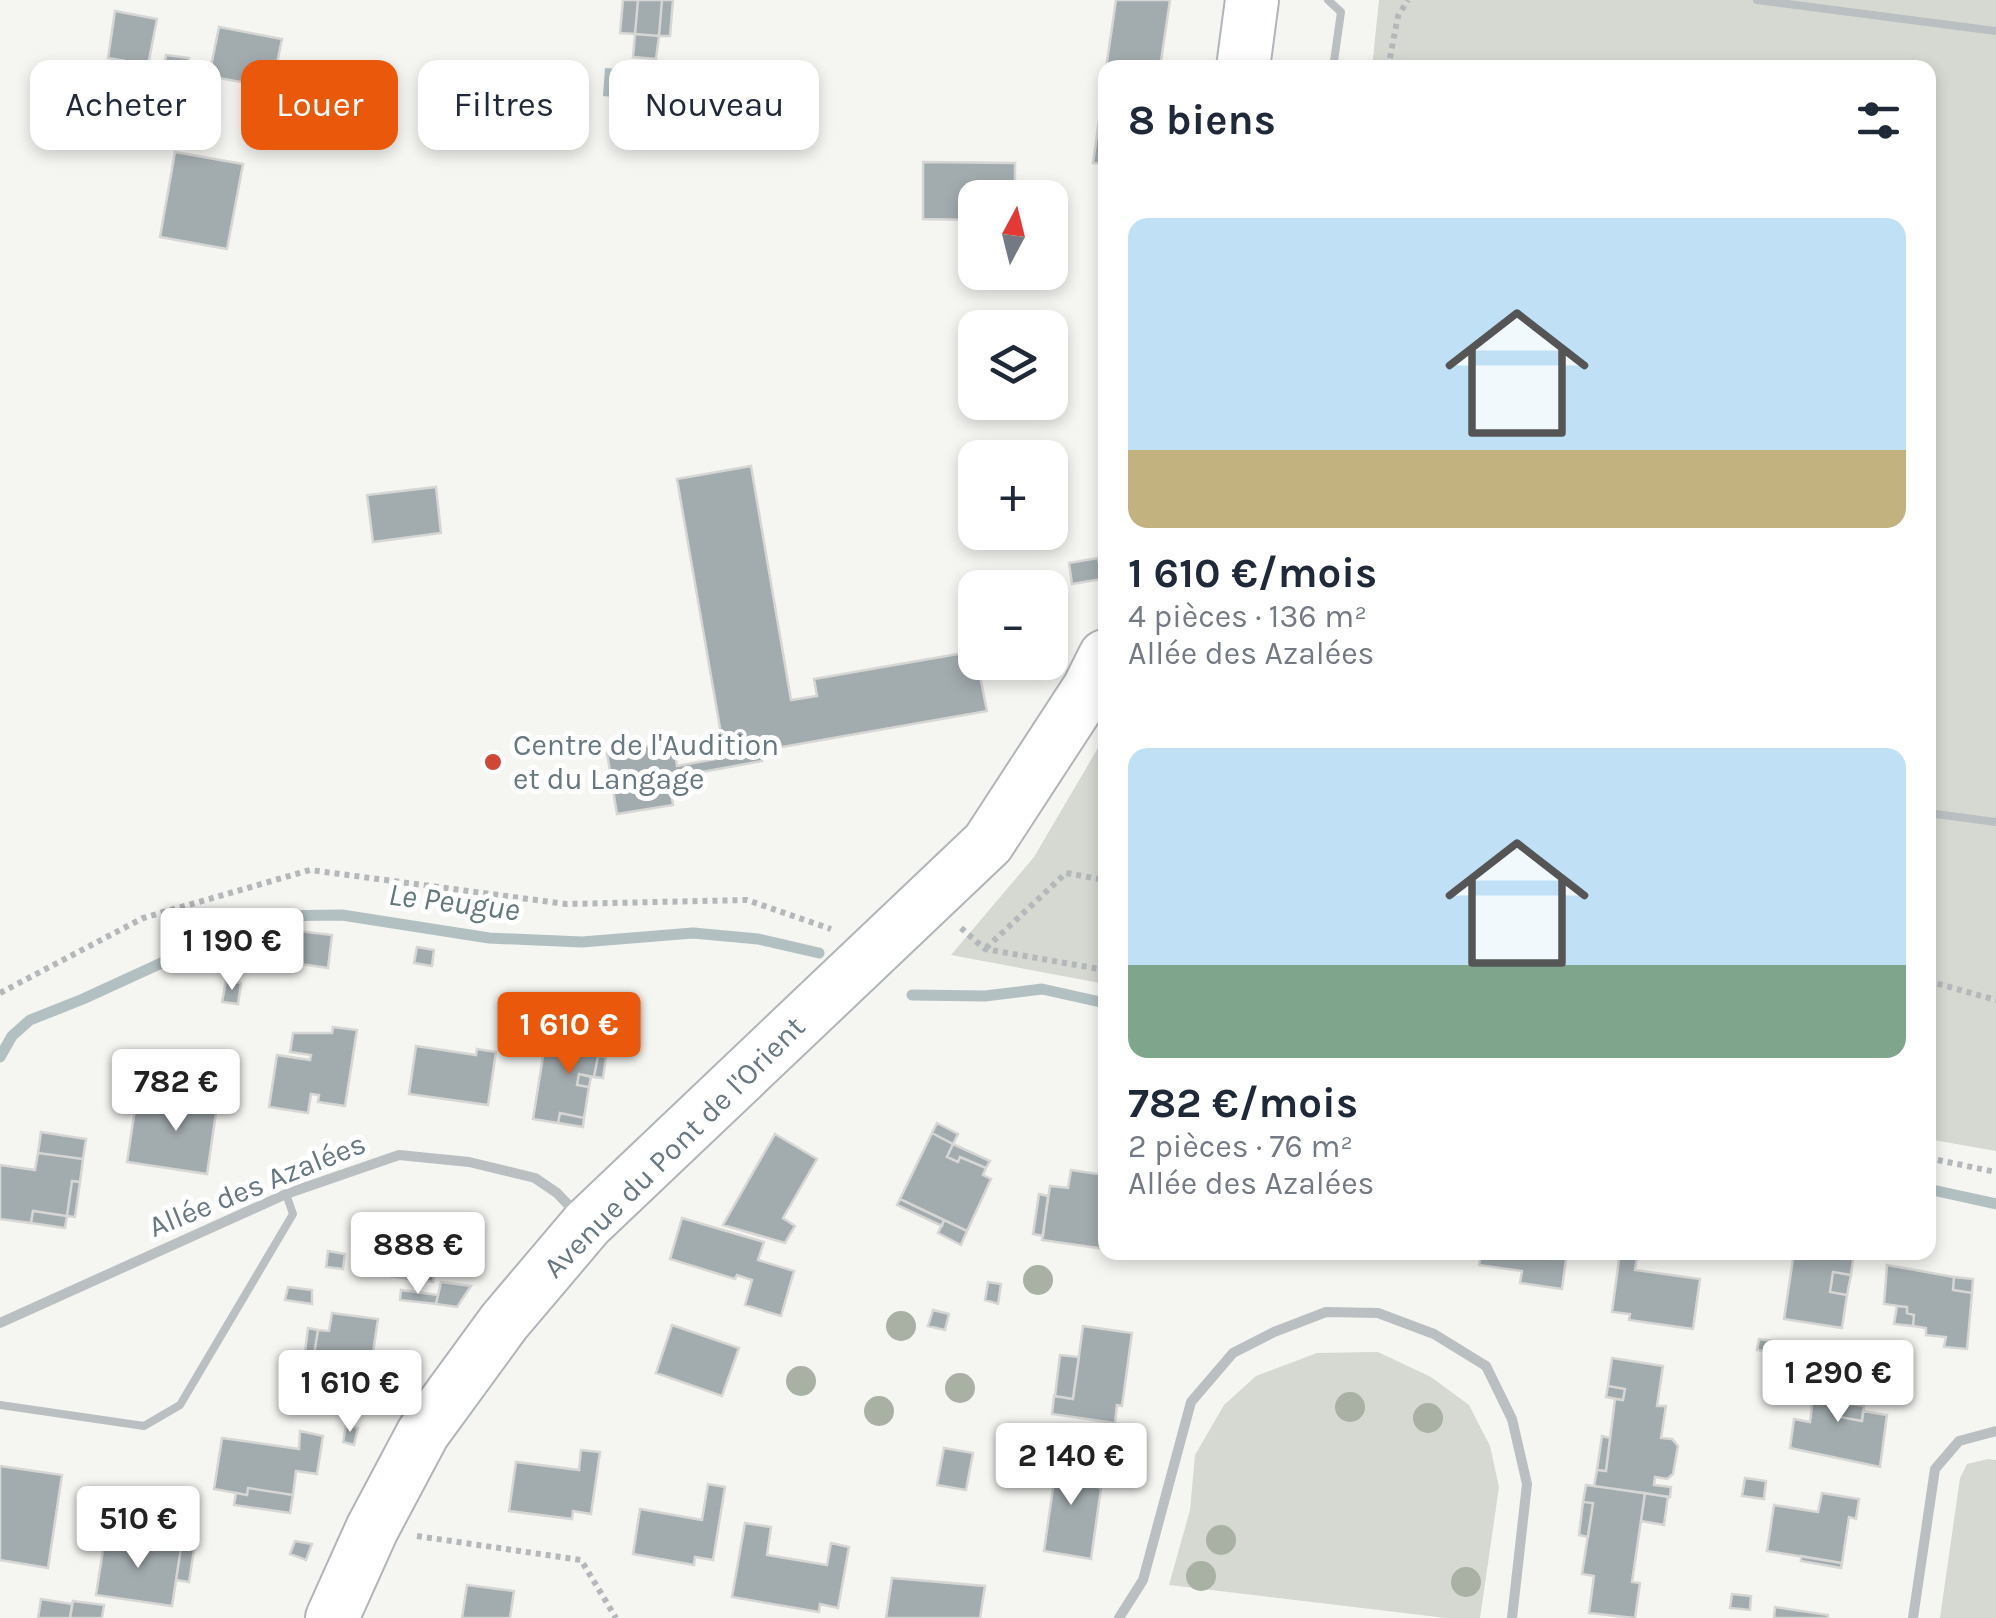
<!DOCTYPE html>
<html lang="fr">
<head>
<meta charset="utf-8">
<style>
	:root { --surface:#fff; --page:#f6f6f7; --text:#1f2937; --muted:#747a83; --accent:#ea580c }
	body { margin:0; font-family:Karla,sans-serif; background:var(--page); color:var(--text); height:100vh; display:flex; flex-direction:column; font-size:38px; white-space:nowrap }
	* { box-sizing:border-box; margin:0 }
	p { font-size:32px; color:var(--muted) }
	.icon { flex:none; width:55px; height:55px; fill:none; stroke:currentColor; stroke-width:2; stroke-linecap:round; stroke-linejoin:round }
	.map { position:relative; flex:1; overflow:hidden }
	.details { position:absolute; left:1098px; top:60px; width:838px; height:1200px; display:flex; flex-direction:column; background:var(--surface); border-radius:20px; box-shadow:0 5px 15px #0003 }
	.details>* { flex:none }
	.top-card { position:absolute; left:30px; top:60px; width:918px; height:90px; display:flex; gap:20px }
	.needle { width:65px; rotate:7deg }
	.buttons { position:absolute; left:958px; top:180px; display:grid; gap:20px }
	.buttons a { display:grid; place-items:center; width:110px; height:110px; border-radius:20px; background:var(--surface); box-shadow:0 5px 15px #0003; font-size:50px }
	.price { position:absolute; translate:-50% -85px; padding:0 22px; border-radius:10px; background:#fff; color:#222; font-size:32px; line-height:65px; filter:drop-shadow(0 2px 5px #0008) }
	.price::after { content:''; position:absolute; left:50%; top:60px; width:30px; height:22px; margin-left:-15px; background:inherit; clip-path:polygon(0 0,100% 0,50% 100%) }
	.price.active { background:var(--accent); color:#fff }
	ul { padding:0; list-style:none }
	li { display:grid; align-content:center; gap:20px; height:530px; padding:0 30px }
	li span { display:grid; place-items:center; height:310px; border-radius:20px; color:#555 }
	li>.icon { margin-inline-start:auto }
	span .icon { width:180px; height:180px; fill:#fffc; stroke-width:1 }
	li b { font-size:42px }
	h2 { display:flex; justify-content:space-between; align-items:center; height:120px; padding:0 30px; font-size:42px }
	.pill { padding:0 35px; border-radius:20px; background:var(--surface); box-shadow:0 5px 15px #0003; font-size:35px; line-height:90px }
	.pill.active { background:var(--accent); color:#fff }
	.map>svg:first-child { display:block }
</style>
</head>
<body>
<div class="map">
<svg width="1996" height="1618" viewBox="0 0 1996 1618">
	<rect width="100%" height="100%" fill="#f5f5f2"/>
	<!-- green -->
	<path fill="#d5d9d1" d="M 1379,0 L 1996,0 L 1996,1151 L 1928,1139 L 1928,68 L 1372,68 Z
		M 1105,736 L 1105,984 L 951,955 L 1034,857 Z
		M 1378,1352 L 1431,1377 L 1469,1405 L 1490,1446 L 1499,1487 L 1480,1618 L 1446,1618 L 1169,1585 L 1190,1510 L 1195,1455 L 1224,1405 L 1256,1376 L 1317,1353 Z
		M 1988,1459 L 1996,1460 L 1996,1618 L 1940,1618 L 1960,1478 L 1967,1464 Z"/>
	<!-- water -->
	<path fill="#b3c0c2" d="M 656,63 L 683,65 L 680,103 L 603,96 L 605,68 L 655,72 Z"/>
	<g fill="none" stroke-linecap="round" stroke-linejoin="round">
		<!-- stream -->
		<path stroke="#b3c0c2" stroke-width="11" d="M 912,995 L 985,996 L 1042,989 L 1105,1003
			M 0,1057 L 12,1036 L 30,1020 L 83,999 L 264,916 L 342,915 L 489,938 L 582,942 L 693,933 L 758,939 L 819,953
			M 1928,1189 L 1996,1204"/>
	</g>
	<!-- building -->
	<path fill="#a2abae" stroke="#d6d6d4" stroke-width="2.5" d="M 623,0 L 638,0 L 635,34 L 620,33 Z
		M 638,0 L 662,0 L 659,36 L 635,34 Z
		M 662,0 L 673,0 L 670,36 L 659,36 Z
		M 1116,0 L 1170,0 L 1160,68 L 1106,68 Z
		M 115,11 L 157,19 L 148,65 L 108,58 Z
		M 219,27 L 282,39 L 272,88 L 209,76 Z
		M 635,34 L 659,36 L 656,59 L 633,57 Z
		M 166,55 L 189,58 L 187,72 L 164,69 Z
		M 309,73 L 323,76 L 319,94 L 306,91 Z
		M 1105,77 L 1105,164 L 1093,163 Z
		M 175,152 L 243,164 L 227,249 L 160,237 Z
		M 923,162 L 1015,163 L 1015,198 L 975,198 L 975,220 L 923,219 Z
		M 751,466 L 791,700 L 817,696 L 814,679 L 975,651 L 987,711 L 725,757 L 677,479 Z
		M 436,487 L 441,533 L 373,542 L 367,495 Z
		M 1098,558 L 1102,579 L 1072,584 L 1069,563 Z
		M 673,742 L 677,766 L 760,751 L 762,761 L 669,778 L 673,805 L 617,814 L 607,753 Z
		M 285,929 L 298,931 L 294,963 L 281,962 Z
		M 298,931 L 332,935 L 328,968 L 294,963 Z
		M 417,947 L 434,950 L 432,966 L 414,963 Z
		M 226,981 L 241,983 L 238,1004 L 222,1002 Z
		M 333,1027 L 357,1030 L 345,1106 L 318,1102 L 319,1095 L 311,1094 L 308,1113 L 269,1107 L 277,1055 L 310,1060 L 311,1055 L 290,1052 L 293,1033 L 332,1033 Z
		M 580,1029 L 611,1033 L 606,1057 L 598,1056 L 594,1077 L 579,1074 L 577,1085 L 589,1087 L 584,1118 L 560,1113 L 558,1123 L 533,1119 L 544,1050 L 576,1054 Z
		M 416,1046 L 476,1055 L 477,1049 L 496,1052 L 488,1105 L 409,1094 Z
		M 598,1056 L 606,1057 L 603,1078 L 594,1077 Z
		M 579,1074 L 591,1077 L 589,1087 L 577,1085 Z
		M 183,1087 L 219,1093 L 207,1174 L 127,1162 L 135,1109 L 179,1115 Z
		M 560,1113 L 584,1118 L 583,1127 L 558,1123 Z
		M 937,1123 L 958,1134 L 953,1144 L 932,1133 Z
		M 41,1132 L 86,1139 L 83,1159 L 38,1153 Z
		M 932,1133 L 953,1144 L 947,1157 L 958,1162 L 960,1157 L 986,1168 L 983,1175 L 991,1179 L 967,1231 L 900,1199 Z
		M 775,1134 L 817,1159 L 783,1218 L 795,1226 L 785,1243 L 723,1225 Z
		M 953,1144 L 990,1161 L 986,1168 L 960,1157 L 958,1162 L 947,1157 Z
		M 38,1153 L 83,1159 L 80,1182 L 72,1181 L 67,1216 L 33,1211 L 31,1223 L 0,1219 L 0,1165 L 35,1170 Z
		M 1071,1170 L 1105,1175 L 1105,1249 L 1042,1240 L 1050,1186 L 1068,1188 Z
		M 72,1181 L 80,1182 L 75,1217 L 67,1216 Z
		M 1039,1194 L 1048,1196 L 1043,1236 L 1033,1234 Z
		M 900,1199 L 944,1220 L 942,1226 L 897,1205 Z
		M 33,1211 L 67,1216 L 65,1228 L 31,1223 Z
		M 682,1218 L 764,1242 L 758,1260 L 794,1271 L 781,1316 L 745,1305 L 752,1280 L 737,1275 L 735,1279 L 670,1259 Z
		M 944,1220 L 967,1231 L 961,1245 L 938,1233 Z
		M 361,1222 L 413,1229 L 412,1237 L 425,1239 L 426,1231 L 441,1233 L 433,1282 L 353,1271 Z
		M 413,1229 L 426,1231 L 425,1239 L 412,1237 Z
		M 328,1251 L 345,1254 L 343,1269 L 326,1267 Z
		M 1481,1252 L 1567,1252 L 1562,1289 L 1520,1283 L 1522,1271 L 1479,1265 Z
		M 1620,1252 L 1638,1252 L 1635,1270 L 1700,1279 L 1693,1329 L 1629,1320 L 1630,1314 L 1612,1312 Z
		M 1794,1252 L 1854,1252 L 1851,1275 L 1833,1272 L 1830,1292 L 1847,1295 L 1842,1328 L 1784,1319 Z
		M 1887,1265 L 1954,1277 L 1953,1290 L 1972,1293 L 1967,1349 L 1944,1347 L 1946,1337 L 1926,1335 L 1926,1328 L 1913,1326 L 1914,1315 L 1907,1313 L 1907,1307 L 1884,1304 Z
		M 1833,1272 L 1851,1275 L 1847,1295 L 1830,1292 Z
		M 1954,1277 L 1973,1279 L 1972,1293 L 1953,1290 Z
		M 441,1282 L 471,1286 L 457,1307 L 436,1304 Z
		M 988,1282 L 1001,1284 L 998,1304 L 985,1300 Z
		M 288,1287 L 312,1290 L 312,1304 L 285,1300 Z
		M 401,1290 L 438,1295 L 436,1304 L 400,1300 Z
		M 1897,1306 L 1907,1307 L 1907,1313 L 1914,1315 L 1913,1326 L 1894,1324 Z
		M 933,1310 L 949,1314 L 945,1330 L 928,1326 Z
		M 332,1313 L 378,1319 L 367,1394 L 301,1386 L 304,1360 L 313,1361 L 318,1330 L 329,1331 Z
		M 672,1325 L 739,1348 L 722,1396 L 656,1373 Z
		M 1083,1326 L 1132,1333 L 1122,1406 L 1117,1405 L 1115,1423 L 1052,1414 L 1054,1396 L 1073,1399 Z
		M 308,1328 L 318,1330 L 313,1361 L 304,1360 Z
		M 1759,1339 L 1786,1343 L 1784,1354 L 1757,1350 Z
		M 1060,1355 L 1079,1357 L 1073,1399 L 1055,1396 Z
		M 1612,1358 L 1663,1366 L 1657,1406 L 1666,1406 L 1661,1438 L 1672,1439 L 1678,1446 L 1673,1474 L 1667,1479 L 1655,1477 L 1654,1485 L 1671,1487 L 1670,1497 L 1594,1486 L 1597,1470 L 1606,1471 L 1615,1399 L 1623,1400 L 1625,1389 L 1608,1386 Z
		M 287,1359 L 304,1360 L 301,1386 L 284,1383 Z
		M 1805,1375 L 1853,1383 L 1851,1404 L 1843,1402 L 1840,1417 L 1862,1421 L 1863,1411 L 1887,1415 L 1880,1467 L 1790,1448 L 1794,1419 L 1810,1422 L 1813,1397 L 1802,1395 Z
		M 1608,1386 L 1625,1389 L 1623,1400 L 1606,1397 Z
		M 1843,1402 L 1864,1406 L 1862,1421 L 1840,1417 Z
		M 346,1425 L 358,1428 L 354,1445 L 343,1442 Z
		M 300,1431 L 323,1436 L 317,1474 L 296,1471 L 293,1495 L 248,1488 L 247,1495 L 214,1489 L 222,1438 L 299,1449 Z
		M 1602,1436 L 1610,1438 L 1606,1471 L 1597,1470 Z
		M 944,1448 L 973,1453 L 966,1490 L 937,1485 Z
		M 581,1450 L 600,1452 L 591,1514 L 573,1511 L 572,1519 L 509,1511 L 516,1462 L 579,1470 Z
		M 1039,1459 L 1099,1470 L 1097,1487 L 1101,1488 L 1091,1559 L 1044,1551 L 1054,1481 L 1036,1478 Z
		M 0,1466 L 62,1475 L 48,1568 L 0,1560 Z
		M 1745,1478 L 1766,1481 L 1764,1499 L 1742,1496 Z
		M 708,1484 L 725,1487 L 713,1560 L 695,1557 L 694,1565 L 633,1554 L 640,1509 L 702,1520 Z
		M 1586,1485 L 1645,1493 L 1632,1582 L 1640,1583 L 1635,1618 L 1589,1613 L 1594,1576 L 1582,1574 L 1593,1503 L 1583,1502 Z
		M 248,1488 L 293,1495 L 290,1513 L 234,1505 L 236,1493 L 247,1495 Z
		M 1645,1493 L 1668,1497 L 1664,1525 L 1641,1521 Z
		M 1822,1493 L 1859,1499 L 1856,1519 L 1849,1517 L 1842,1563 L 1767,1551 L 1774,1505 L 1818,1512 Z
		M 1583,1502 L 1593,1503 L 1588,1537 L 1579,1535 Z
		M 745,1523 L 771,1527 L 767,1555 L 827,1565 L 831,1543 L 849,1547 L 838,1608 L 820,1604 L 819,1612 L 732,1597 Z
		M 173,1533 L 196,1537 L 189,1582 L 176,1580 L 181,1548 L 154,1545 L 155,1536 L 172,1538 Z
		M 105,1537 L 181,1548 L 172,1606 L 96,1595 Z
		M 295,1541 L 312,1544 L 306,1560 L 290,1554 Z
		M 1801,1556 L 1842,1563 L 1841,1568 L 1801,1561 Z
		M 892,1578 L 985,1586 L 980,1618 L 886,1618 Z
		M 467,1585 L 514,1591 L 510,1618 L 462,1618 Z
		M 1732,1594 L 1751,1596 L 1750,1610 L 1730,1608 Z
		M 41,1599 L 72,1604 L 70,1618 L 38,1618 Z
		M 73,1601 L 104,1605 L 102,1618 L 70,1618 Z
		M 1775,1607 L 1828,1615 L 1828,1618 L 1774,1618 Z"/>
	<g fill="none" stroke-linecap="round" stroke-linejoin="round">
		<defs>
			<path id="secondary" d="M 1243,68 L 1252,0
				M 332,1618 L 372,1529 L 423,1433 L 504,1322 L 587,1224 L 988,843 L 1089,688 L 1105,656"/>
		</defs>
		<!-- secondary casing -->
		<use href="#secondary" stroke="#afb5b8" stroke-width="56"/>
		<!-- path -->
		<path stroke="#b4b8ba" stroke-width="6" stroke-dasharray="5 5" stroke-linecap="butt" d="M 1388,68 L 1398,16 L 1408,0
			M 961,928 L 985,949 L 1105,970
			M 986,948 L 1066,873 L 1105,880
			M 1928,981 L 1996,1000
			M 0,993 L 143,918 L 310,870 L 566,904 L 747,900 L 831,929
			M 1928,1158 L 1996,1172
			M 417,1536 L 581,1560 L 616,1618"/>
		<!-- service -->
		<path stroke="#babfc1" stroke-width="8" d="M 1328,0 L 1341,12 L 1333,68
			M 1757,0 L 1996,31
			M 1928,813 L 1996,822
			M 0,1405 L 144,1426 L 180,1405 L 293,1214 L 286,1194"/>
		<!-- minor -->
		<path stroke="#babfc1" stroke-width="10" d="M 0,1323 L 286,1194 L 399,1155 L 469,1162 L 535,1178 L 557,1193 L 576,1213
			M 1119,1618 L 1143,1580 L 1191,1402 L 1233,1353 L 1274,1332 L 1326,1312 L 1378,1313 L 1434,1334 L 1486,1366 L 1512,1419 L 1527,1484 L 1512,1618
			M 1913,1618 L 1935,1469 L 1959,1441 L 1996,1431"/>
		<!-- secondary -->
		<use href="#secondary" stroke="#fff" stroke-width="52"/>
	</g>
	<!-- trees -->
	<g fill="#a9b0a4">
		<circle cx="1038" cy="1280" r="15"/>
		<circle cx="901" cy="1326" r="15"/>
		<circle cx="801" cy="1381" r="15"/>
		<circle cx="960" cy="1388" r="15"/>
		<circle cx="1350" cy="1407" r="15"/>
		<circle cx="879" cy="1411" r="15"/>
		<circle cx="1428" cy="1418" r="15"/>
		<circle cx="1221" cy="1540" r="15"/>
		<circle cx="1201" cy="1576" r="15"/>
		<circle cx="1466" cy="1582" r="15"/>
	</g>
	<!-- markers -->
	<circle fill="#d14736" stroke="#fff" stroke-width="4" cx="493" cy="762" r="10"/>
	<g text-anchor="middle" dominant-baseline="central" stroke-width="10" stroke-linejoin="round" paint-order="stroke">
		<!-- poi labels -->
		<g font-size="30" fill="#677880" stroke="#fff" text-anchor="start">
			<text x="513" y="745">Centre de l'Audition<tspan x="513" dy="34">et du Langage</tspan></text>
		</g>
		<!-- street labels -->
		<g font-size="30" fill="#677880" stroke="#fff">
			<text transform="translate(674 1147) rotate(-45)">Avenue du Pont de l'Orient</text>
			<text transform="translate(257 1185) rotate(-22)">Allée des Azalées</text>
		</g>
		<!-- water labels -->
		<g font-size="32" font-style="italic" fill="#63797c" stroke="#fff">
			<text transform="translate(454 902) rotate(7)">Le Peugue</text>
		</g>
	</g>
</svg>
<div class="buttons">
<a><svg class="needle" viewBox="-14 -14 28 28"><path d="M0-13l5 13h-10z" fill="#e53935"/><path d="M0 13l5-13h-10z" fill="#747a83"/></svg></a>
<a><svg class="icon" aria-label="layers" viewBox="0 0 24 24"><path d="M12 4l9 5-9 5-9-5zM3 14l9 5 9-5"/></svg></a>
<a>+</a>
<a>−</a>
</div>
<b class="price" style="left:232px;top:993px">1 190 €</b>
<b class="price active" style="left:569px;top:1077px">1 610 €</b>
<b class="price" style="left:176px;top:1134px">782 €</b>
<b class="price" style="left:418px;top:1297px">888 €</b>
<b class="price" style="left:1838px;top:1425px">1 290 €</b>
<b class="price" style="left:350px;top:1435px">1 610 €</b>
<b class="price" style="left:1071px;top:1508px">2 140 €</b>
<b class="price" style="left:138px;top:1571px">510 €</b>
<div class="top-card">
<a class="pill">Acheter</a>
<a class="pill active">Louer</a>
<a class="pill">Filtres</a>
<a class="pill">Nouveau</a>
</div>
<section class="details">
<h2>8 biens<svg class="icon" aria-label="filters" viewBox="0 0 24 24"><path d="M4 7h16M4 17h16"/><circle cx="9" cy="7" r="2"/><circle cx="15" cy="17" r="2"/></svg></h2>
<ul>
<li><span style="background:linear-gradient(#bfe0f5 75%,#c2b280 0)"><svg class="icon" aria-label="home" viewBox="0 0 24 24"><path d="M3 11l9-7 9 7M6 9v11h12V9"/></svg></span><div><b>1 610 €/mois</b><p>4 pièces · 136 m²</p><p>Allée des Azalées</p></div></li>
<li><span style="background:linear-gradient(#bfe0f5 70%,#7fa58c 0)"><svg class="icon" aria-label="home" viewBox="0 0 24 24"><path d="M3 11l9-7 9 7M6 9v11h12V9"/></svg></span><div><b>782 €/mois</b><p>2 pièces · 76 m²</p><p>Allée des Azalées</p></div></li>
</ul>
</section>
</div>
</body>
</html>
